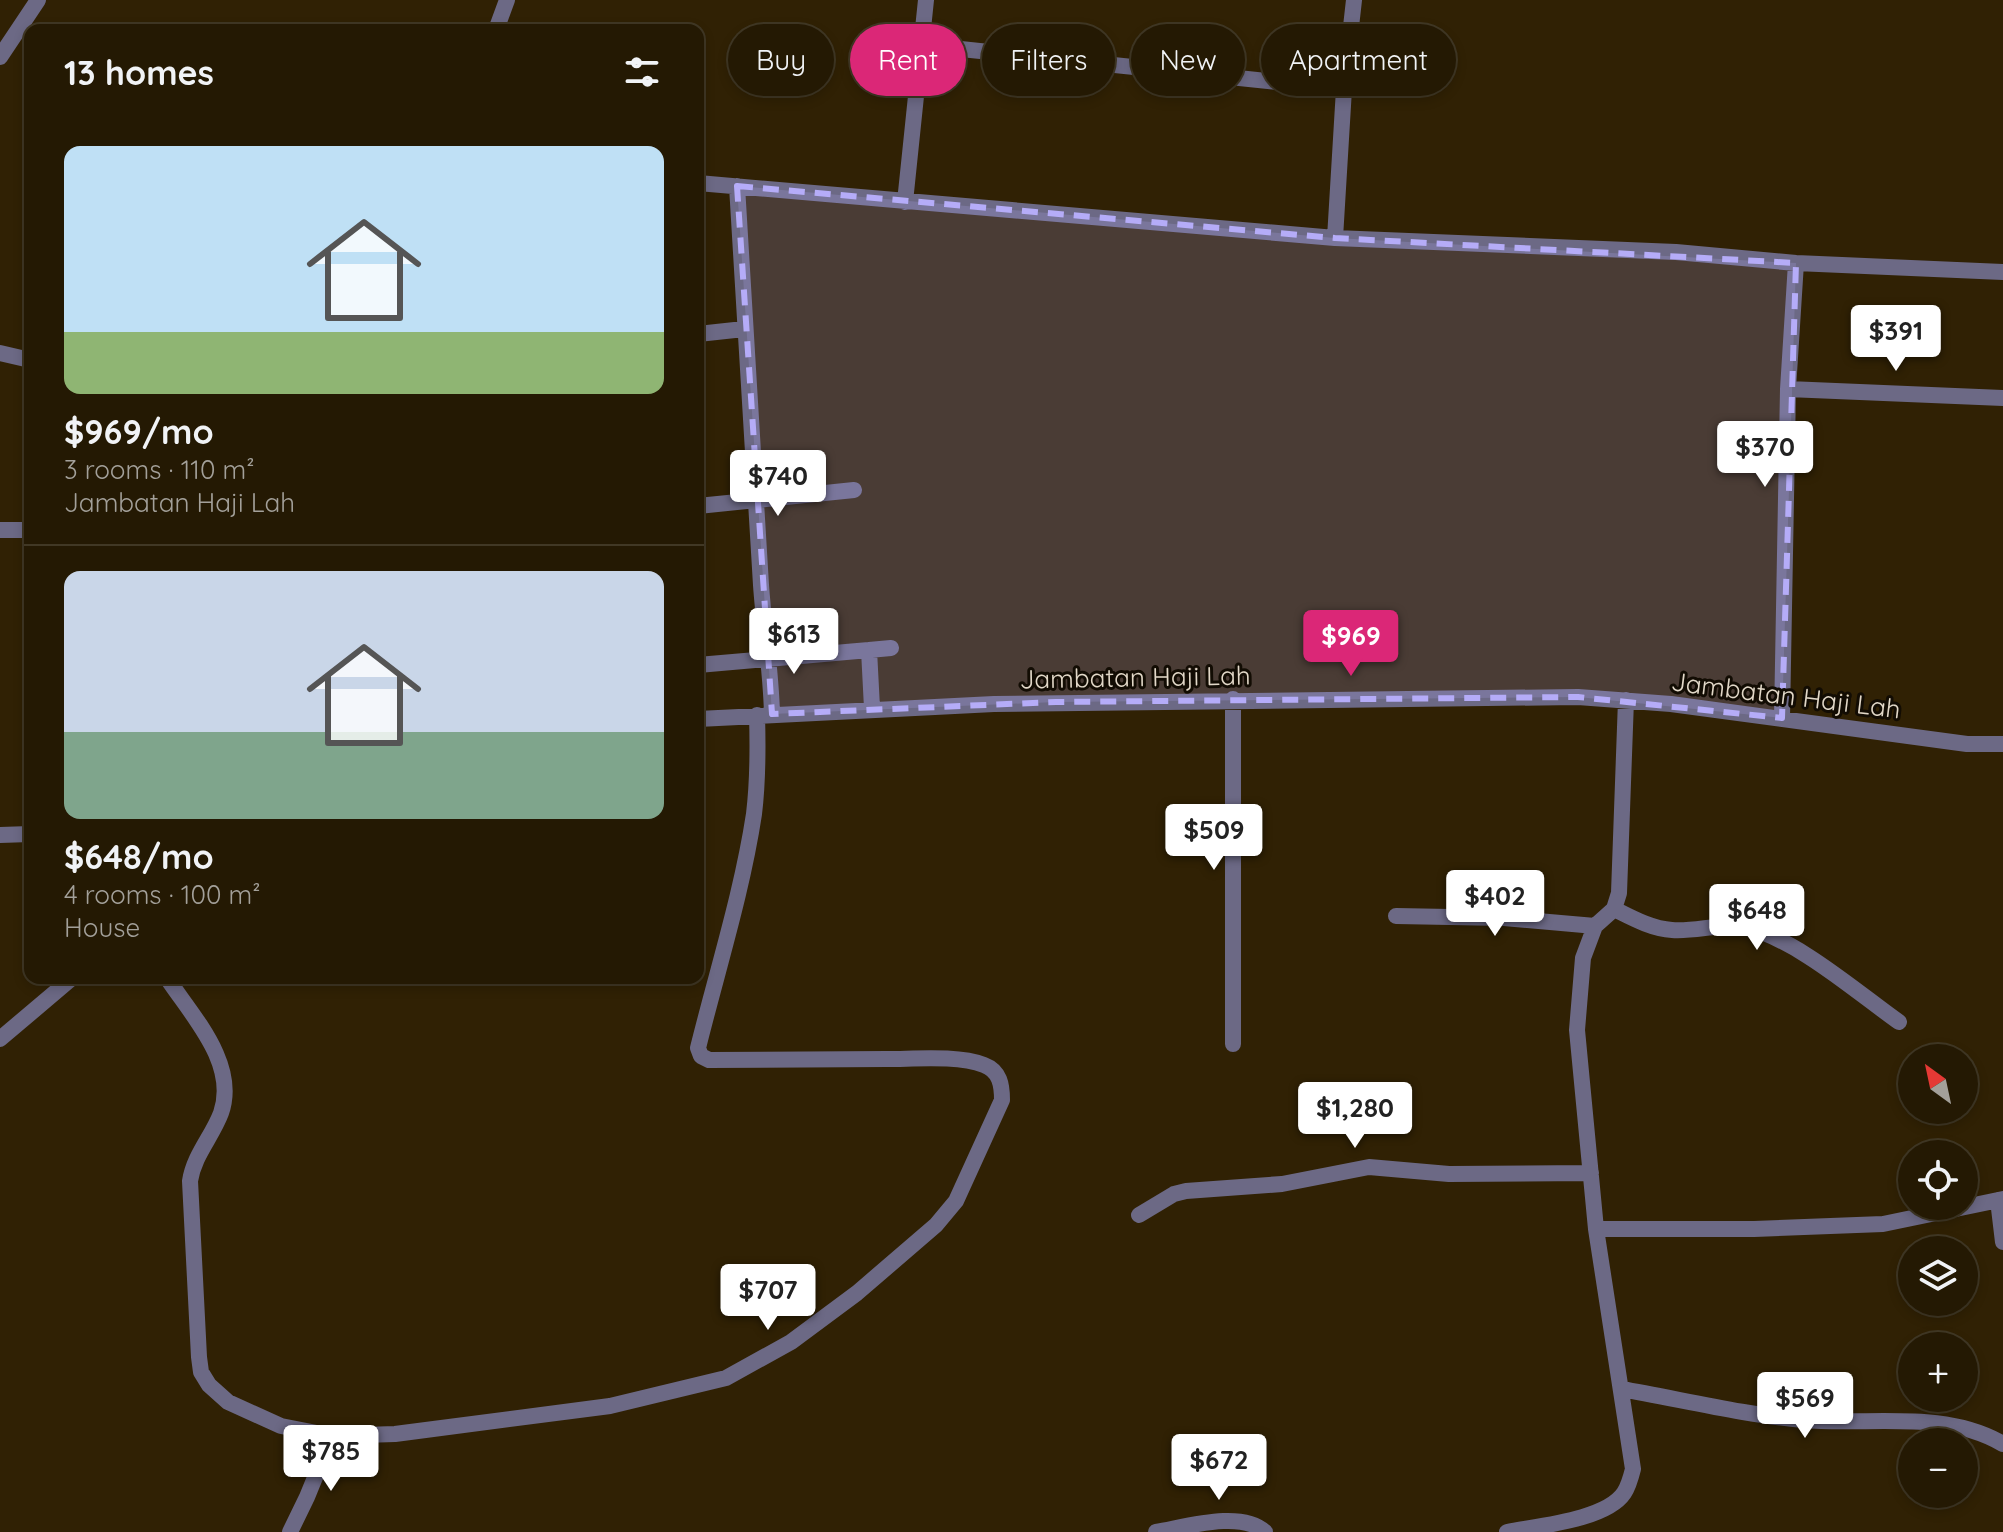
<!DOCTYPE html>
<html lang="en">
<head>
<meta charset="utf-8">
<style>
	:root { --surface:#241903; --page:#2c220d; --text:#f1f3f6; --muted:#a3a09a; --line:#413825; --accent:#db2777 }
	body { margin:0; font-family:Quicksand,sans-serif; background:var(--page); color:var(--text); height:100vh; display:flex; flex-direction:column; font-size:30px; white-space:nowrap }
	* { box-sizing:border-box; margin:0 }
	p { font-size:26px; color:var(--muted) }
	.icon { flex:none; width:44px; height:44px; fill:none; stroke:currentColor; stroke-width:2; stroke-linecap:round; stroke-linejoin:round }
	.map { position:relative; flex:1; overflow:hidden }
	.sheet { position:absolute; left:24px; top:24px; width:680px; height:960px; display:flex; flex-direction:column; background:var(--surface); border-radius:16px; box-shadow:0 4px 12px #0003,0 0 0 2px var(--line) }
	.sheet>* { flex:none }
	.hud { position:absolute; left:728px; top:24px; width:760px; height:72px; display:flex; gap:16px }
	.needle { width:52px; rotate:327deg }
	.controls { position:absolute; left:1898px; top:1044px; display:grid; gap:16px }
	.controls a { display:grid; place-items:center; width:80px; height:80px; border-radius:50%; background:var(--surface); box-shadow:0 4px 12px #0003,0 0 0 2px var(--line); font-size:40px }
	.price { position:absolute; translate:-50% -68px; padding:0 18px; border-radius:8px; background:#fff; color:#222; font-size:26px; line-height:52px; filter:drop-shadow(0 2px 4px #0008) }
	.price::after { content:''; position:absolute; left:50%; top:48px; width:24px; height:18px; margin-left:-12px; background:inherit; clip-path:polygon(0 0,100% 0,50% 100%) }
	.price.selected { background:var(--accent); color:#fff }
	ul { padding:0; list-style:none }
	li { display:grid; align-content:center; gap:16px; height:424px; padding:0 40px }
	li+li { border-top:2px solid var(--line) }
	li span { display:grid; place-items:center; height:248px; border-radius:16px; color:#555 }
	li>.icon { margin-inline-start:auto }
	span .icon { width:144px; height:144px; fill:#fffc; stroke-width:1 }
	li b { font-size:34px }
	h2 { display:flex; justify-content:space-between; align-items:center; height:96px; padding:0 40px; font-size:34px }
	.pill { padding:0 28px; border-radius:36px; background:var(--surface); box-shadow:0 4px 12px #0003,0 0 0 2px var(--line); font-size:28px; line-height:72px }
	.pill.selected { background:var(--accent); color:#fff }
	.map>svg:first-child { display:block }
</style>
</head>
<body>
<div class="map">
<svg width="2003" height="1532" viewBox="0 0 2003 1532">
	<rect width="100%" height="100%" fill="#302104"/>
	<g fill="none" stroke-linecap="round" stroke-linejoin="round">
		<!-- minor -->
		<path stroke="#6c6985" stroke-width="16" d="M 923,45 L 1344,89
			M 0,57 L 38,0
			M 698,183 L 1335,238 L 1676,252 L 1796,263 L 2003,272
			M 737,186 L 761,585 C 764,628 771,671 772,714
			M 905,202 L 926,0
			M 1335,238 L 1344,89 L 1354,0
			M 698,334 L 744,329
			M 0,353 L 30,360
			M 1788,389 L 2003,398
			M 698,506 L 854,490
			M 1,530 L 30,530
			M 869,650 L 891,648
			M 698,665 L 869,650 L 872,708
			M 1233,699 L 1233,1044
			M 1782,718 L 1788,389 L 1796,263
			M 698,719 L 994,704 L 1578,697 L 1671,704 L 1967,744 L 2003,744
			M 0,835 L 30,834
			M 1614,909 C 1632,918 1652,929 1672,930 C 1697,932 1723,922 1747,928 C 1795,938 1858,993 1899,1022
			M 1396,916 L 1504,918 L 1595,926
			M 167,978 C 193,1017 238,1064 221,1113 C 212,1137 194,1155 190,1181 L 199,1357 L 201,1372 L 209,1385 L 228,1402 L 281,1426 L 332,1436 L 395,1434 L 610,1406 L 726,1378 L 791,1342 L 857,1293 L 936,1225 L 956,1201 L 1002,1100 C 1002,1085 1000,1071 984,1065 C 958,1055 915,1059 887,1059 C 827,1059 768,1060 709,1060 L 701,1056 L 698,1048 C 717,971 742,893 754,814 C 758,781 758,748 757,715
			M 1998,1200 L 2003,1242
			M 1139,1215 L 1174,1194 L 1186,1191 L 1282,1184 L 1369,1167 L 1449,1174 L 1591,1173
			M 1596,1229 L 1754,1229 L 1883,1224 L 2003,1199
			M 1621,1389 C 1679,1399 1745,1415 1803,1420 C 1868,1426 1944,1409 2003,1444
			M 290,1532 L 307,1497 L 332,1436
			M 1156,1532 C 1186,1527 1241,1510 1265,1532
			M 1507,1532 C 1537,1526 1606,1520 1624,1493 C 1628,1487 1631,1477 1633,1469 L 1596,1229 L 1577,1030 L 1583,958 L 1595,926 L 1614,909 L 1619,893 L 1626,700"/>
		<!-- tertiary -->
		<path stroke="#6c6985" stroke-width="16" d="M 496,30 L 507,0
			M 0,1039 L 72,978"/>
	</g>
	<!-- marked area -->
	<path fill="#b5acf8" fill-opacity="0.2" stroke="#b5acf8" stroke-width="6" stroke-dasharray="16 10" stroke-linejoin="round" d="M 737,186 L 1335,238 L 1796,263 L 1782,718 L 1578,697 L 1056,702 L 772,714 Z"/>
	<g text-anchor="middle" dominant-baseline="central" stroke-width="6" stroke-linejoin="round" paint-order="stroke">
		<!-- street labels -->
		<g font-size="26" fill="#e2d8c8" stroke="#120c03">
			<text transform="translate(1135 677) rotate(-1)">Jambatan Haji Lah</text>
			<text transform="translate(1786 695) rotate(7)">Jambatan Haji Lah</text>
		</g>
	</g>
</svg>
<div class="controls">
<a><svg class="needle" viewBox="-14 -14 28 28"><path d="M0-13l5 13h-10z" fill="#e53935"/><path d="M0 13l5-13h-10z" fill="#a3a09a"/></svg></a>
<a><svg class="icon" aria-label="locate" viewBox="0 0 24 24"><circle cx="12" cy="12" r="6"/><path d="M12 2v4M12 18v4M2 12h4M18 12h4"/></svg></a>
<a><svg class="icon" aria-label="layers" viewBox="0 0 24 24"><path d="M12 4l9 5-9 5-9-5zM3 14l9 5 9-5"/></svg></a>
<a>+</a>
<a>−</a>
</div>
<b class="price" style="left:1896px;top:373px">$391</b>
<b class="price" style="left:1765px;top:489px">$370</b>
<b class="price" style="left:778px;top:518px">$740</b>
<b class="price" style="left:794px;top:676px">$613</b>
<b class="price selected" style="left:1351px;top:678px">$969</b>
<b class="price" style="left:1214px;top:872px">$509</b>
<b class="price" style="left:1495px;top:938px">$402</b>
<b class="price" style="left:1757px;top:952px">$648</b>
<b class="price" style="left:1355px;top:1150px">$1,280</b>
<b class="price" style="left:768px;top:1332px">$707</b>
<b class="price" style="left:1805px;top:1440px">$569</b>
<b class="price" style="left:331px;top:1493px">$785</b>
<b class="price" style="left:1219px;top:1502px">$672</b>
<div class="hud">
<a class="pill">Buy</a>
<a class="pill selected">Rent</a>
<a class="pill">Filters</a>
<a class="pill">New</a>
<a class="pill">Apartment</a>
</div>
<section class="sheet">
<h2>13 homes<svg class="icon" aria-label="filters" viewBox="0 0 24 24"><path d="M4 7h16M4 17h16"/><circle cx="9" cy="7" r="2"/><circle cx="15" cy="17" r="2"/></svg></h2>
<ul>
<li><span style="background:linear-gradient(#bfe0f5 75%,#8fb573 0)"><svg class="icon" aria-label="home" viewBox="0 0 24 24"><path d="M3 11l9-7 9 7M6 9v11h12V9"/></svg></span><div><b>$969/mo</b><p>3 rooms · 110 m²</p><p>Jambatan Haji Lah</p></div></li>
<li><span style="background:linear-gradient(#c9d6e8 65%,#7fa58c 0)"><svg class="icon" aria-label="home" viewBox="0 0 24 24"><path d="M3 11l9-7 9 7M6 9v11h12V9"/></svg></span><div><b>$648/mo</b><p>4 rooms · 100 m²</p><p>House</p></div></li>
</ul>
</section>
</div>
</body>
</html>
